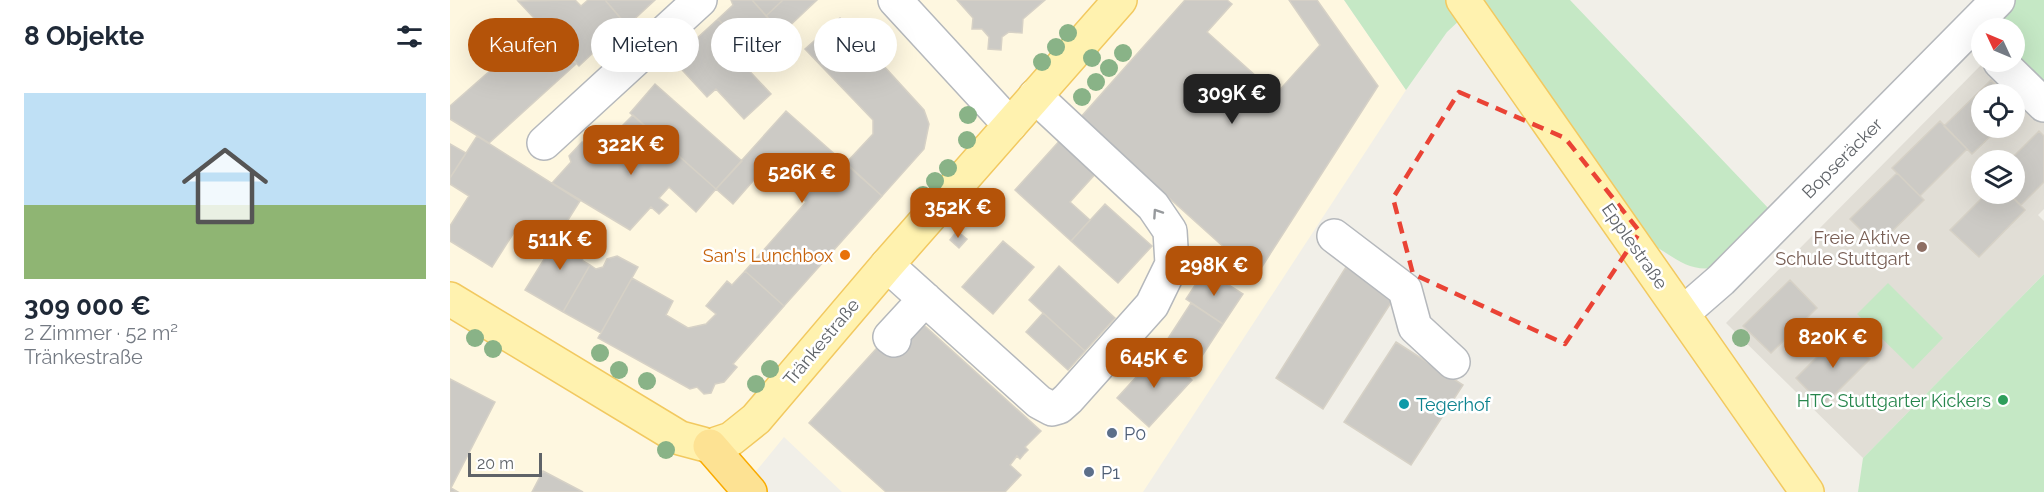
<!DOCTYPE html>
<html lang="de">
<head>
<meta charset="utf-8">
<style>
	:root { --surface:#fff; --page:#f6f6f7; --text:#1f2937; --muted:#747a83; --accent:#b45309 }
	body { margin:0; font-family:Raleway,sans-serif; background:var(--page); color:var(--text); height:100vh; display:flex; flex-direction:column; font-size:22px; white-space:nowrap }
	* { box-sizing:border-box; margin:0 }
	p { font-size:20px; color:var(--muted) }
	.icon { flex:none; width:33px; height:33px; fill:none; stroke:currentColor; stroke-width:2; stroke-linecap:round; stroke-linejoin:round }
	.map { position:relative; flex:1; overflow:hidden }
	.panel { display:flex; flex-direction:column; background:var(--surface); width:450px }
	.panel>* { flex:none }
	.top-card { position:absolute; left:18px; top:18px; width:570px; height:54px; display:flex; gap:12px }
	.needle { width:39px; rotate:314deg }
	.fabs { position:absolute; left:1521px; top:18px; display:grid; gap:12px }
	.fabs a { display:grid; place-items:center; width:54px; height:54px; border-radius:50%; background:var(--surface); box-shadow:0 6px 24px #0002; font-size:30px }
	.scale { position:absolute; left:18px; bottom:15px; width:74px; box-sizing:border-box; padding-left:6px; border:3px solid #5f6368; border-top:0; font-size:16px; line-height:21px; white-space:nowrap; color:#5f6368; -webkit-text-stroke:4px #fff; paint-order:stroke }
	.price { position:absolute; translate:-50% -51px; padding:0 14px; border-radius:12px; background:var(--accent); color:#fff; font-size:20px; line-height:39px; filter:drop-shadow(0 2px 3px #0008) }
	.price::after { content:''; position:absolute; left:50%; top:36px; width:18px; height:14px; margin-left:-9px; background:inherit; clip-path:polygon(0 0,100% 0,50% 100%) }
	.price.current { background:#222; color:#fff }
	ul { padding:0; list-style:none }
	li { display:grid; align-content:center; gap:12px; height:318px; padding:0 24px }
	li span { display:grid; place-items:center; height:186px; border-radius:0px; color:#555 }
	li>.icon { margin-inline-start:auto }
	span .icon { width:108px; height:108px; fill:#fffc; stroke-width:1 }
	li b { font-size:26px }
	h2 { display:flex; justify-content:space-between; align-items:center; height:72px; padding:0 24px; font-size:26px }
	.pill { padding:0 21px; border-radius:27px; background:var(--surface); box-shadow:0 6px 24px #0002; font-size:21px; line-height:54px }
	.pill.current { background:var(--accent); color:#fff }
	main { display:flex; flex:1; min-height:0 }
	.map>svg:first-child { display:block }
</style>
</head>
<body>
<main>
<section class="panel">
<h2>8 Objekte<svg class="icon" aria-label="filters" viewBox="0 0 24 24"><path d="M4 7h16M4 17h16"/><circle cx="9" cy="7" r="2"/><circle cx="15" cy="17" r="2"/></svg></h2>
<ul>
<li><span style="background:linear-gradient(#bfe0f5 60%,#8fb573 0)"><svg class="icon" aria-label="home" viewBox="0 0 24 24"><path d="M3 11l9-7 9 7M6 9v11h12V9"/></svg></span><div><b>309 000 €</b><p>2 Zimmer · 52 m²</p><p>Tränkestraße</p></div></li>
</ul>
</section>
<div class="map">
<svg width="1594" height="492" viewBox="0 0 1594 492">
	<rect width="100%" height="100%" fill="#f1efe8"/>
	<!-- commercial -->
	<path fill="#fef7e0" d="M 0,0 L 894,0 L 956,90 L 693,492 L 392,492 L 334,437 L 289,492 L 0,492 Z"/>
	<!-- education -->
	<path fill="#e1ded6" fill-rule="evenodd" d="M 1534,62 L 1537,62 L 1594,118 L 1594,209 L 1588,215 L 1594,221 L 1594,274 L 1413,458 L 1276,323 ZM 1532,94 L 1564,94 L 1564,128 L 1532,128 ZM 1532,160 L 1564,160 L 1564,194 L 1532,194 Z"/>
	<!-- green -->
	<path fill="#c5e8c5" d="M 894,0 L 1000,0 L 1012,18 L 997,32 L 956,90 Z
		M 1030,0 L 1120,0 L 1320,210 L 1262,268 C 1240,271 1226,259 1208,248 Z
		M 1530,0 L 1594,0 L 1594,118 L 1564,62 L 1564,28 L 1532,28 L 1531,56 L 1501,28 Z
		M 1594,274 L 1594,492 L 1408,492 L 1413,458 Z
		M 1438,283 L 1493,338 L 1463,369 L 1407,314 Z"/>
	<!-- building -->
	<path fill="#cccac5" stroke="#d6d1c6" stroke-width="1.5" d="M 125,0 L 131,6 L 138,0 L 155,0 L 175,23 L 129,66 L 68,1 Z
		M 155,0 L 205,0 L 177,26 Z
		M 281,0 L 302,0 L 332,33 L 315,48 L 295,27 L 285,37 L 268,19 L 283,5 Z
		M 302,0 L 333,0 L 316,16 Z
		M 333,0 L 367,0 L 332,33 L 316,16 Z
		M 507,0 L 595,0 L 573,19 L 572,33 L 559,32 L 552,37 L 551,50 L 538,49 L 539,37 L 532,29 L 522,29 L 523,18 Z
		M 735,0 L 777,0 L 782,4 L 757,32 L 826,94 L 870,45 L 839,0 L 867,0 L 928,86 L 806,276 L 630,118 Z
		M 390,18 L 474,110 L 479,124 L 474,149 L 432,196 L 396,163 L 423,134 L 423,120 L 355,49 Z
		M 268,19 L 285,37 L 276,46 L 321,94 L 294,119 L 266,89 L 257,97 L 223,60 Z
		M 91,26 L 126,64 L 39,143 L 0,119 L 0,106 Z
		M 1541,80 L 1555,94 L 1532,94 L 1532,128 L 1549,128 L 1522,154 L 1494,126 Z
		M 205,84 L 292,161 L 266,189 L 180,113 Z
		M 336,111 L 432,196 L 334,306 L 295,271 L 356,202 L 316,166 L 283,204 L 266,189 Z
		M 183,115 L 266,189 L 246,212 L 219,187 L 209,198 L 218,205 L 209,214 L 201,207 L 180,230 L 102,183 L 121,162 L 119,156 L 132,142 L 139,143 L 147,151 Z
		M 1490,121 L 1517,149 L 1470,196 L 1442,168 Z
		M 1589,131 L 1594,136 L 1594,182 L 1571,205 L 1559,194 L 1564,194 L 1564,160 L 1560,160 Z
		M 27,136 L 130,201 L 101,247 L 68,226 L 42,267 L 0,241 L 0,226 L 19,196 L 0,184 L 0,178 Z
		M 612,138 L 648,171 L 620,202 L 640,220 L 621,241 L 565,190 Z
		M 0,144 L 16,153 L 0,178 Z
		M 1447,173 L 1474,200 L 1427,246 L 1400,219 Z
		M 1536,194 L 1559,194 L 1575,210 L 1529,257 L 1500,230 Z
		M 655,204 L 702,246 L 668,283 L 621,241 Z
		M 114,227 L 133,237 L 136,247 L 131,255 L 133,261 L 140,265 L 113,312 L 75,290 Z
		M 507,231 L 517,239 L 509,248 L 500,240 Z
		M 553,241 L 584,267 L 543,314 L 512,287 Z
		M 167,256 L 188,267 L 151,333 L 113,312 L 140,265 L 146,269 L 153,267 L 157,259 Z
		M 609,266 L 665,318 L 635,351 L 579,300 Z
		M 896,267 L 944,298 L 873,409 L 826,378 Z
		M 755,270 L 793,294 L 773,324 L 736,299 Z
		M 295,271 L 334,306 L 283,364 L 287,367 L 274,382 L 265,384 L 261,393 L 254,394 L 247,387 L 240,389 L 148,338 L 182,278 L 223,301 L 216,315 L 238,328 L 256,324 L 266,314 L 256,306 L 277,281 L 282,285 Z
		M 1340,280 L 1367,308 L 1321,353 L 1293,326 Z
		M 741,303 L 773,324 L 738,377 L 710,351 Z
		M 593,313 L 635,351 L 618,370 L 576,332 Z
		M 465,317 L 591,431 L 575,447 L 578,450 L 574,454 L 570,459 L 567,456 L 560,465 L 571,475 L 555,492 L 436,492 L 359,423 L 435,339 Z
		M 1392,332 L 1420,359 L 1373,406 L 1346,378 Z
		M 946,342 L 1013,385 L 961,465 L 894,422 Z
		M 710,351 L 742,380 L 699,427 L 667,398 Z
		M 0,379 L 45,402 L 1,488 L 8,492 L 0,492 Z
		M 93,471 L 133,492 L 82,492 Z"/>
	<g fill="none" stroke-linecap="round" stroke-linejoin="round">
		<defs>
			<path id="minor" d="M 445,0 L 560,125
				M 1550,62 L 1594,105
				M 94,143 L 250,0
				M 884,236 L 955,290 L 965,327 L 1003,362
				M 437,265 L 589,402 L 602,409 L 609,407 L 618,399 L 702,305 L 722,264 L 720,231 L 703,206 L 585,96
				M 1233,313 L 1271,280 L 1548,0
				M 444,340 L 440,337 L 475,299"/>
			<path id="major" d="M 1013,0 L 1357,492
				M 0,299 L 230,438 L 260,446 L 281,439 L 306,419 L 437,265 L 670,0"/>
			<path id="highway" d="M 260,446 L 300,492"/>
		</defs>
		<!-- minor casing -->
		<use href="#minor" stroke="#b5b8bc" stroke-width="36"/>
		<!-- major casing -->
		<use href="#major" stroke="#f2c960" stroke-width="36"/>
		<!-- highway casing -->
		<use href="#highway" stroke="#f9ab00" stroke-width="36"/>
		<!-- minor -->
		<use href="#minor" stroke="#fff" stroke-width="33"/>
		<!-- major -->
		<use href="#major" stroke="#fff2af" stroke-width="33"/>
		<!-- highway -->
		<use href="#highway" stroke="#fde293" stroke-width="33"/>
	</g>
	<!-- trees -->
	<g fill="#89b387">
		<circle cx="618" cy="33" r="9"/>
		<circle cx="606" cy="47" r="9"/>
		<circle cx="673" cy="53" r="9"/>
		<circle cx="642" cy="58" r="9"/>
		<circle cx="592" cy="62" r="9"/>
		<circle cx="659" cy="68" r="9"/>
		<circle cx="646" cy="82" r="9"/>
		<circle cx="632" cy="97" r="9"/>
		<circle cx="518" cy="115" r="9"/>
		<circle cx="517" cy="140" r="9"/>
		<circle cx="498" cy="168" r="9"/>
		<circle cx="485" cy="181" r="9"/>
		<circle cx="473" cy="195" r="9"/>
		<circle cx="25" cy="338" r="9"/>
		<circle cx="1291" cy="338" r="9"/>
		<circle cx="43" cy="349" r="9"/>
		<circle cx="150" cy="353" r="9"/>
		<circle cx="320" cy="369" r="9"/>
		<circle cx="169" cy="370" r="9"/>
		<circle cx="197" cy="381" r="9"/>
		<circle cx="306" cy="384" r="9"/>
		<circle cx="216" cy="450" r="9"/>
	</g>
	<!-- one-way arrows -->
	<defs><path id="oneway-chevron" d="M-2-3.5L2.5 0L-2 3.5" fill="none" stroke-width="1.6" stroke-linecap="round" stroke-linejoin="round" transform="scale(1.5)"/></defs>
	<use stroke="#979a9d" href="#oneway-chevron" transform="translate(707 213) rotate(-124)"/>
	<!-- marked area -->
	<path fill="none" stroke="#ea4335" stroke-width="4.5" stroke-dasharray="12 8" stroke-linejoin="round" d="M 1009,92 L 1115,138 L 1190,232 L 1115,344 L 963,274 L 943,198 Z"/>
	<!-- markers -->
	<circle fill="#8d6e63" stroke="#fff" stroke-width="2" cx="1472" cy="247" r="6"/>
	<circle fill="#e8710a" stroke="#fff" stroke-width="2" cx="395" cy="255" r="6"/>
	<circle fill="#2e9e5b" stroke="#fff" stroke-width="2" cx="1553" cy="400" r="6"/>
	<circle fill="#0f9aa8" stroke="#fff" stroke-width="2" cx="954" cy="404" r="6"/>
	<g fill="#5c6f8a" stroke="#fff" stroke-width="2">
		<circle cx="662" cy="433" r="6"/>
		<circle cx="639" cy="472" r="6"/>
	</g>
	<g text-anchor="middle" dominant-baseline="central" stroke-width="5" stroke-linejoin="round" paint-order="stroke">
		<!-- street labels -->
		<g font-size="18" fill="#5f6368" stroke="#fff">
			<text transform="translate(1392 158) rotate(-45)">Bopseräcker</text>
			<text transform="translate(1185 246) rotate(55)">Epplestraße</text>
			<text transform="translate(371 342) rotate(-50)">Tränkestraße</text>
		</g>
		<!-- education labels -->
		<g font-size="18" fill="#785e54" stroke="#fff" text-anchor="end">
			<text x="1460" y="237">Freie Aktive<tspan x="1460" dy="21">Schule Stuttgart</tspan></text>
		</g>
		<!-- food labels -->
		<g font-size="18" fill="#c56008" stroke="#fff" text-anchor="end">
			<text x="383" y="255">San's Lunchbox</text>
		</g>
		<!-- leisure labels -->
		<g font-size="18" fill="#27864d" stroke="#fff" text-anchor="end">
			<text x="1541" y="400">HTC Stuttgarter Kickers</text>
		</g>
		<!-- culture labels -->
		<g font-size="18" fill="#0d838f" stroke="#fff" text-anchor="start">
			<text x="966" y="404">Tegerhof</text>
		</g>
		<!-- service labels -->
		<g font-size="18" fill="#4e5e75" stroke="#fff" text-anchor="start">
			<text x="674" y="433">P0</text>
			<text x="651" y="472">P1</text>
		</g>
	</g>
</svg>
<div class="fabs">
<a><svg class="needle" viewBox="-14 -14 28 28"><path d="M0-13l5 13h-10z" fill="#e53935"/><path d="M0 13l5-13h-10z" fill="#747a83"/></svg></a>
<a><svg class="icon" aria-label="locate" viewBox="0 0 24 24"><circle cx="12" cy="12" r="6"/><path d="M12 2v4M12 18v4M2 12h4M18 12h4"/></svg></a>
<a><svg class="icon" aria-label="layers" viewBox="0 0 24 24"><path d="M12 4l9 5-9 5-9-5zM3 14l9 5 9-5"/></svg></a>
</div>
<div class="scale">20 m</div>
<b class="price current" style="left:782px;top:125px">309K €</b>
<b class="price" style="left:181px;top:176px">322K €</b>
<b class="price" style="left:352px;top:204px">526K €</b>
<b class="price" style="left:508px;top:239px">352K €</b>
<b class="price" style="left:110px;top:271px">511K €</b>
<b class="price" style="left:764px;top:297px">298K €</b>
<b class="price" style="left:1383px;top:369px">820K €</b>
<b class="price" style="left:704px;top:389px">645K €</b>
<div class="top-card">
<a class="pill current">Kaufen</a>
<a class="pill">Mieten</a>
<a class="pill">Filter</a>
<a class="pill">Neu</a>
</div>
</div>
</main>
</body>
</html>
